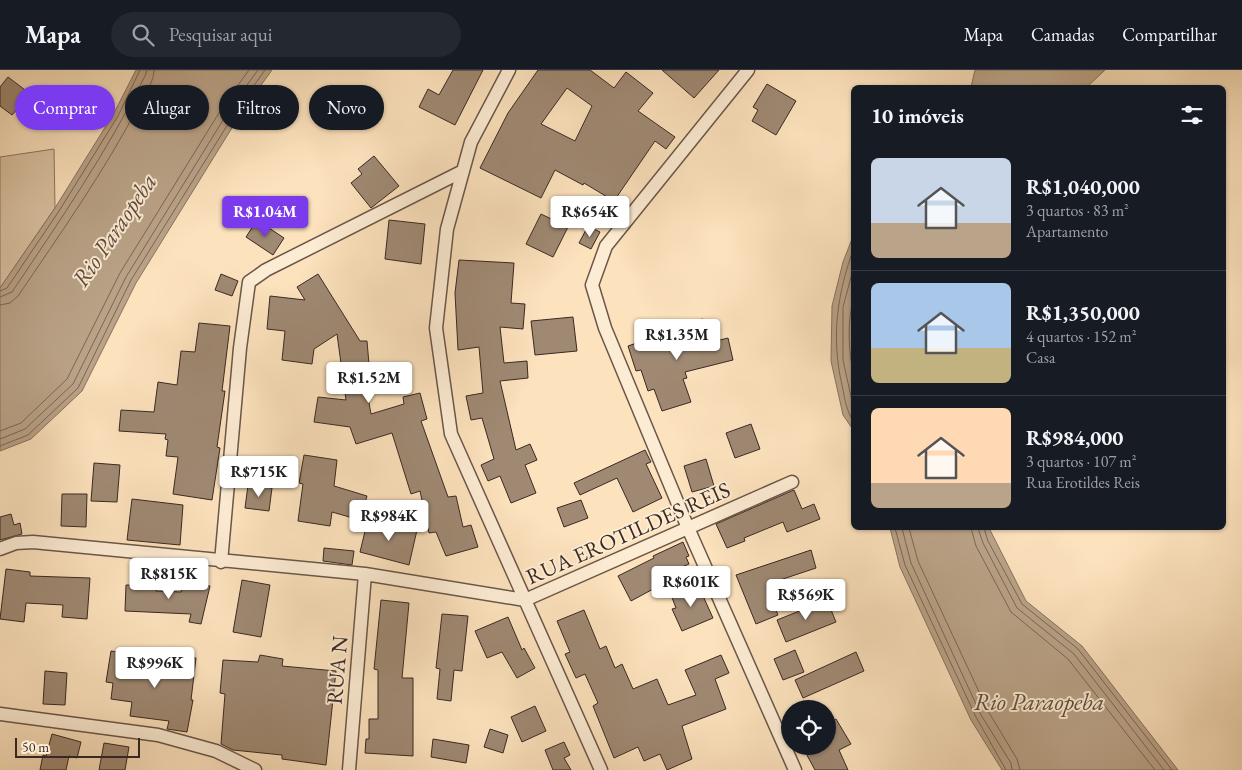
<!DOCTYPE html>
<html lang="pt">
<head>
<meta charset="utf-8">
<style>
	:root { --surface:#171b24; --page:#242831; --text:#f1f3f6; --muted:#9ea1a6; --line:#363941; --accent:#7c3aed }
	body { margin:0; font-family:"EB Garamond",serif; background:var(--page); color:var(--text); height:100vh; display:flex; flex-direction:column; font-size:19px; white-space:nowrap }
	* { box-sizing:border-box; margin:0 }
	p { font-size:16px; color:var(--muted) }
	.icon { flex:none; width:28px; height:28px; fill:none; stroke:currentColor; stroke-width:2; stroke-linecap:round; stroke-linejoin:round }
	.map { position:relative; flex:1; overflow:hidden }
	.drawer { position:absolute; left:851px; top:15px; width:375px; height:445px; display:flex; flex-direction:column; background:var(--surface); border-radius:8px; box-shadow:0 1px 4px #0004 }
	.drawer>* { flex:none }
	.banner { position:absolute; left:15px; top:15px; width:475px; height:45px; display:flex; gap:10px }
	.tools { position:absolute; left:781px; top:630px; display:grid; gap:10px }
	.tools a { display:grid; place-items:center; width:55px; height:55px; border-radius:50%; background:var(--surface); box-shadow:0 1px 4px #0004; font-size:25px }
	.scale { position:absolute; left:15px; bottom:12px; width:125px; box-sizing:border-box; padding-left:5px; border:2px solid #3a2922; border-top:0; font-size:14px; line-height:18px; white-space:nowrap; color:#3a2922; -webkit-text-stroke:4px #fdecd4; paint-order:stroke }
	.price { position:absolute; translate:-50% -42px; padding:0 11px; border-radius:5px; background:#fff; color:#222; font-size:16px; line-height:32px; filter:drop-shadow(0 1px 2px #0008) }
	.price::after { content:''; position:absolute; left:50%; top:30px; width:15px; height:11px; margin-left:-8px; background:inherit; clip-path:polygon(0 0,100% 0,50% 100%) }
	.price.on { background:var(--accent); color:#fff }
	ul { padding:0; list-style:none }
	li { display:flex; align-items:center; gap:15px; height:125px; padding:0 20px }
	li+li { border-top:1px solid var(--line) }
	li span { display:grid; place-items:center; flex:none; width:140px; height:100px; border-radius:8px; color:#555 }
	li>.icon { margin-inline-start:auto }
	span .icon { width:60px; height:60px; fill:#fffc; stroke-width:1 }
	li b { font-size:21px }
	h2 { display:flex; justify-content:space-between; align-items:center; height:60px; padding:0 20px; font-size:21px }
	.pill { padding:0 18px; border-radius:22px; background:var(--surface); box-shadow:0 1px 4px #0004; font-size:18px; line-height:45px }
	.pill.on { background:var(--accent); color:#fff }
	header { display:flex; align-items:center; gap:30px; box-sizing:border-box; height:70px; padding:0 25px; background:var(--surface); border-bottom:1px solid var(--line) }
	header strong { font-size:24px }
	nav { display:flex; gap:28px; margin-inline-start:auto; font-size:18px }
	.search { width:350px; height:45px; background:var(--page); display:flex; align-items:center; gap:12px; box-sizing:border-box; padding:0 18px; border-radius:28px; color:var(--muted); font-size:19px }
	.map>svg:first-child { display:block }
</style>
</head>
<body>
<header>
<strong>Mapa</strong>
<div class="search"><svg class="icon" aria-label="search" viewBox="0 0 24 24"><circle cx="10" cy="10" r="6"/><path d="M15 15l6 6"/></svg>Pesquisar aqui</div>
<nav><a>Mapa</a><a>Camadas</a><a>Compartilhar</a></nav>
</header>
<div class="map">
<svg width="1242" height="700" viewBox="0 0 1242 700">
	<rect width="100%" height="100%" fill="#fce2bd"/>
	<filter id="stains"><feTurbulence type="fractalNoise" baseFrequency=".004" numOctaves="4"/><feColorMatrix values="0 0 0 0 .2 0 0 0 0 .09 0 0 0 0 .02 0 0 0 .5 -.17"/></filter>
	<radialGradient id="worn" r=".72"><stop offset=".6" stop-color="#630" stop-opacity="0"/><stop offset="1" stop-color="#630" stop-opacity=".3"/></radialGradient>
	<!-- green -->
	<path fill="#dbc3a3" stroke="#8a7662" d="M 54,79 L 55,138 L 0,218 L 0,87 Z"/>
	<!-- water -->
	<path fill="#baa388" stroke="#87725f" d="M 136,0 L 272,0 L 243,40 L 136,213 L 82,321 L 31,369 L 0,381 L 0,218 L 55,138 L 114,43 Z
		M 975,0 L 1105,0 L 1087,17 L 971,17 Z
		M 854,164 L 854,361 L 843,345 L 831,291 L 832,236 L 843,192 Z
		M 890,458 L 989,458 L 1026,531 L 1082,576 L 1178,700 L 1002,700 L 971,650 L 900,497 Z"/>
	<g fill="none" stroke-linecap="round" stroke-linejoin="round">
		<!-- shore -->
		<path stroke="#7a6655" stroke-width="1" d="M 854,178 C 837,223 831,268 842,315 C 845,329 846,341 854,352
			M 854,196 L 843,237 L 843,290 L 854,340
			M 0,221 L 7,218 L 59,141 L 118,46 L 140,0
			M 854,226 C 847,251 848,281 854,306
			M 0,227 L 12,222 C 59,152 107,82 145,6 L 147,0
			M 0,235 L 10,233 L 18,226 C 60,164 104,102 139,35 C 145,24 154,12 154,0
			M 0,361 L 21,353 L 67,309 L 120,203 L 227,30 L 249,0
			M 0,369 L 25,359 L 73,314 L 126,207 L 233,34 L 258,0
			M 0,376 L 28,365 L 78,318 L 131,210 L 238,38 L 265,0
			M 895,458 L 905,495 L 976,647 L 1006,700
			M 902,458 L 911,493 L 981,645 L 1011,693 L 1012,700
			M 909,458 L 918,491 L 988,641 L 1017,689 L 1020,700
			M 971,458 L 976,476 L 1011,542 L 1068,589 L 1155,700
			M 978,458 L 983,473 L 1017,538 L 1074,584 L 1164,700
			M 984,458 L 988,471 L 1022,534 L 1078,579 L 1172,700"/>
	</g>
	<!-- building -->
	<path fill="#9f8973" stroke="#3a2922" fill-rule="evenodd" d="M 453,0 L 483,0 L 455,55 L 419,37 L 428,19 L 439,25 Z
		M 538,0 L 590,0 L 614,18 L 626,2 L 653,23 L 638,41 L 675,67 L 666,79 L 655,71 L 614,131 L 584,113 L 583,115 L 555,100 L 541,128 L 480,98 L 508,43 ZM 567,18 L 592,36 L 575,71 L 541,54 Z
		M 662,0 L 719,0 L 694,28 Z
		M 8,7 L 29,23 L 28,26 L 54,46 L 43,60 L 17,39 L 12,45 L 0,36 L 0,17 Z
		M 767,14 L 796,31 L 776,65 L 752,51 L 758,40 L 753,37 Z
		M 374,86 L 399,116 L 371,138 L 351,113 L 362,104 L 358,99 Z
		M 541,144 L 568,157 L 553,187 L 526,174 Z
		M 257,150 L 284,168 L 273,185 L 246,167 Z
		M 389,150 L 425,154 L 421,194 L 385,189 Z
		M 588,156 L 600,162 L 591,179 L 579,173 Z
		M 459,190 L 514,193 L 511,233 L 525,234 L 523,259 L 500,257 L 504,293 L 527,291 L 528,308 L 500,311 L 516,380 L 530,374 L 537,390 L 525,395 L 536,423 L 511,433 L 500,406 L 488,411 L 481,395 L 494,389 L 482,348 L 471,350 L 466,326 L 483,323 L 479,277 L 458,280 L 455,223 Z
		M 221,204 L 238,211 L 232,226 L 215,220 Z
		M 318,204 L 360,271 L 367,271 L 369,294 L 362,294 L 371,344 L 404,334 L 403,327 L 420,323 L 427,349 L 421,351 L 448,427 L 456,426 L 463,457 L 471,455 L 478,477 L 446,486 L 436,462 L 429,463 L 420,421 L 411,424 L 392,363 L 356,374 L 350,357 L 314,352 L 318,327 L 346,330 L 337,264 L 314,279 L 312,294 L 282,290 L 285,261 L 267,259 L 270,226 L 305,230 L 297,217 Z
		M 573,247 L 577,281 L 535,285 L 531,251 Z
		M 703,249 L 708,273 L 728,268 L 733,290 L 685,302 L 687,308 L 683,309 L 691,332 L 662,341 L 654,319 L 648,321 L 641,300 L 636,301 L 628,276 L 657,266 L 658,270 L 683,261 L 681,254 Z
		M 199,253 L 230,256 L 222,321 L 225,321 L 217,377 L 220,378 L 212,430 L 173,424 L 178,387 L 166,386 L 168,370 L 165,369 L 166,364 L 119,361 L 121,340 L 154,342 L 158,312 L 177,315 L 181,281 L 195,282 Z
		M 751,354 L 760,379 L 735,388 L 726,363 Z
		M 645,380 L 651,392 L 646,394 L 662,428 L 633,442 L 617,408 L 580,425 L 574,413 Z
		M 304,385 L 337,390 L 334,416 L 367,426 L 360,450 L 332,442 L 330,456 L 298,451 L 303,414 L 299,413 Z
		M 706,389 L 714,416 L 692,422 L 684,396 Z
		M 94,393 L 120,395 L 117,432 L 91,431 Z
		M 248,415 L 272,418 L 269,441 L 245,438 Z
		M 794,420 L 802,439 L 814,434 L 820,449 L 787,462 L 783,452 L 744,468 L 745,471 L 727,478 L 716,454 Z
		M 62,424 L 87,424 L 86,457 L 61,456 Z
		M 132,429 L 183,435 L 180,475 L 127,470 Z
		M 581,430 L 588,448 L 564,457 L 557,438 Z
		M 11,444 L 14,455 L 20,453 L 22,464 L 0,470 L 0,447 Z
		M 368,449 L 417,460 L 409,495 L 360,482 Z
		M 683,472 L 689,486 L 686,487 L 689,494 L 652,510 L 655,518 L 631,531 L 618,506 L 654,488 L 653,486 Z
		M 324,478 L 354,481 L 352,495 L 323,491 Z
		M 811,480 L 816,498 L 768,514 L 769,518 L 767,518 L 778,545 L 756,554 L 736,505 Z
		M 6,499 L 30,502 L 30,506 L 90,508 L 87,549 L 62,547 L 63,535 L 26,533 L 24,552 L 0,549 Z
		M 242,510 L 270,515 L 261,567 L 233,562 Z
		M 183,511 L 210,516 L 201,554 L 189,552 L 191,544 L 125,541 L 126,515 L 156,516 L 156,521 L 181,522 Z
		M 698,515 L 713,548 L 682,561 L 672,539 L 676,538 L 671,525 Z
		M 381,530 L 409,533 L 402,608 L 413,608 L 413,686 L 365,683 L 366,669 L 369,669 L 369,649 L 378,649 L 378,600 L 374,599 Z
		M 827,530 L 836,552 L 786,572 L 777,550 Z
		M 584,540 L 600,579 L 606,576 L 615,598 L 622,594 L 633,619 L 657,609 L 668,635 L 696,625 L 685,600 L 721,585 L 729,603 L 715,609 L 726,639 L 682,656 L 692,689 L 667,700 L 660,684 L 644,691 L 638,677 L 614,688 L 593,636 L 598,633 L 585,604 L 576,608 L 565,584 L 570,582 L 557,551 Z
		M 442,544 L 468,546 L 462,601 L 454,600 L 451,631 L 437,629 L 440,599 L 436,598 Z
		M 508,547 L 522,580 L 524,578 L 535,598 L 517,608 L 502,582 L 487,588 L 475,561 Z
		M 795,580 L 804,602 L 783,610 L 774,589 Z
		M 111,581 L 136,585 L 134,599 L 169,605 L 171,585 L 196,588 L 191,630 L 193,630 L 187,662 L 167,659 L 169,651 L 130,646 L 132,632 L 111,629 L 113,613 L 106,612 Z
		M 856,582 L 864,601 L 803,628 L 795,610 Z
		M 260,585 L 283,589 L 282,596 L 336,601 L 326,695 L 282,689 L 282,685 L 233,680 L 221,674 L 225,624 L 220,623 L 223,590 L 258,592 Z
		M 45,601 L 67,603 L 65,635 L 43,634 Z
		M 535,636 L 546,661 L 522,672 L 511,647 Z
		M 836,649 L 851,674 L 839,680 L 848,700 L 815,700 L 802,676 L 828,676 L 828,654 Z
		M 490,659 L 508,665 L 503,683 L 484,677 Z
		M 52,664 L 81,672 L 77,688 L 69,686 L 66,700 L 40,700 L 43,685 L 46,686 Z
		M 433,669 L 469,675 L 466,693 L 431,687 Z
		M 564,672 L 570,685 L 564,688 L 571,700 L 553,700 L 545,680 Z
		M 104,673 L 129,677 L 125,700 L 99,700 Z"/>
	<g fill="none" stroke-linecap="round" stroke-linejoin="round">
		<defs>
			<path id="street" d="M 509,0 L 471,72 L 447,159 L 436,258 L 451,364 L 601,700
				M 748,0 L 606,176 L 592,215 L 605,258 L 688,458 L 795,700
				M 0,479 L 16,473 L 33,472 L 365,504 L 525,530 L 792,412
				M 221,492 L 240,278 L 249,212 L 266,200 L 463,101
				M 0,644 L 158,665 L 216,681 L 255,700
				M 349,700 L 365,504"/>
		</defs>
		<!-- street casing -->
		<use href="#street" stroke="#6a5749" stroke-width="15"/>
		<!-- street -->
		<use href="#street" stroke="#fdecd4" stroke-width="12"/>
	</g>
	<g text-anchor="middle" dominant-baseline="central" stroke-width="4" stroke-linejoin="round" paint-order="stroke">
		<!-- street labels -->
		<g font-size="22" fill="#3a2922" stroke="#fdecd4">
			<text transform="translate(628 463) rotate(-24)">RUA EROTILDES REIS</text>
			<text transform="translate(337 600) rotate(-85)">RUA N</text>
		</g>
		<!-- water labels -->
		<g font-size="24" font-style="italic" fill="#604e41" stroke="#fdecd4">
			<text transform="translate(114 160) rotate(-56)">Rio Paraopeba</text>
			<text x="1039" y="631">Rio Paraopeba</text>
		</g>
	</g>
	<rect width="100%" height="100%" filter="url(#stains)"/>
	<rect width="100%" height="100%" fill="url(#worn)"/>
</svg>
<div class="tools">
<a><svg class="icon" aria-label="locate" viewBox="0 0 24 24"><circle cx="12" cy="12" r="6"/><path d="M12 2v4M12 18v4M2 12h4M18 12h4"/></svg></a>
</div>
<div class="scale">50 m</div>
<b class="price on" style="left:265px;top:168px">R$1.04M</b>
<b class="price" style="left:590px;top:168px">R$654K</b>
<b class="price" style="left:677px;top:291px">R$1.35M</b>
<b class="price" style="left:369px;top:334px">R$1.52M</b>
<b class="price" style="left:259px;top:428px">R$715K</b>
<b class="price" style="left:389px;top:472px">R$984K</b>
<b class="price" style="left:169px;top:530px">R$815K</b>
<b class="price" style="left:691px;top:538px">R$601K</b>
<b class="price" style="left:806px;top:551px">R$569K</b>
<b class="price" style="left:155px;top:619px">R$996K</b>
<div class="banner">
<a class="pill on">Comprar</a>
<a class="pill">Alugar</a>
<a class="pill">Filtros</a>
<a class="pill">Novo</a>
</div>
<section class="drawer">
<h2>10 imóveis<svg class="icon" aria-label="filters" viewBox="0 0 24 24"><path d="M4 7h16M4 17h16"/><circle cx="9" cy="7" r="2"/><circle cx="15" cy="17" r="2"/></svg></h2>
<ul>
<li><span style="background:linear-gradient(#c9d6e8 65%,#b9a48a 0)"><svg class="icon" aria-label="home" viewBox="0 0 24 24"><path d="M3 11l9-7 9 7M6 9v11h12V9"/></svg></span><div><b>R$1,040,000</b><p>3 quartos · 83 m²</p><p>Apartamento</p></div></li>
<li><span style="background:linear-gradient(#a9c7e8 65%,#c2b280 0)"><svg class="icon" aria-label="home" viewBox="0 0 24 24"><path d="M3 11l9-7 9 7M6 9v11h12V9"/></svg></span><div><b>R$1,350,000</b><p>4 quartos · 152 m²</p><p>Casa</p></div></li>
<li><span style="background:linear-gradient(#ffd9b3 75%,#b9a48a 0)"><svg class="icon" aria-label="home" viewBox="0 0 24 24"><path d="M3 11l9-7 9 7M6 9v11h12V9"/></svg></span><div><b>R$984,000</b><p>3 quartos · 107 m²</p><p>Rua Erotildes Reis</p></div></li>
</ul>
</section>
</div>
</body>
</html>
